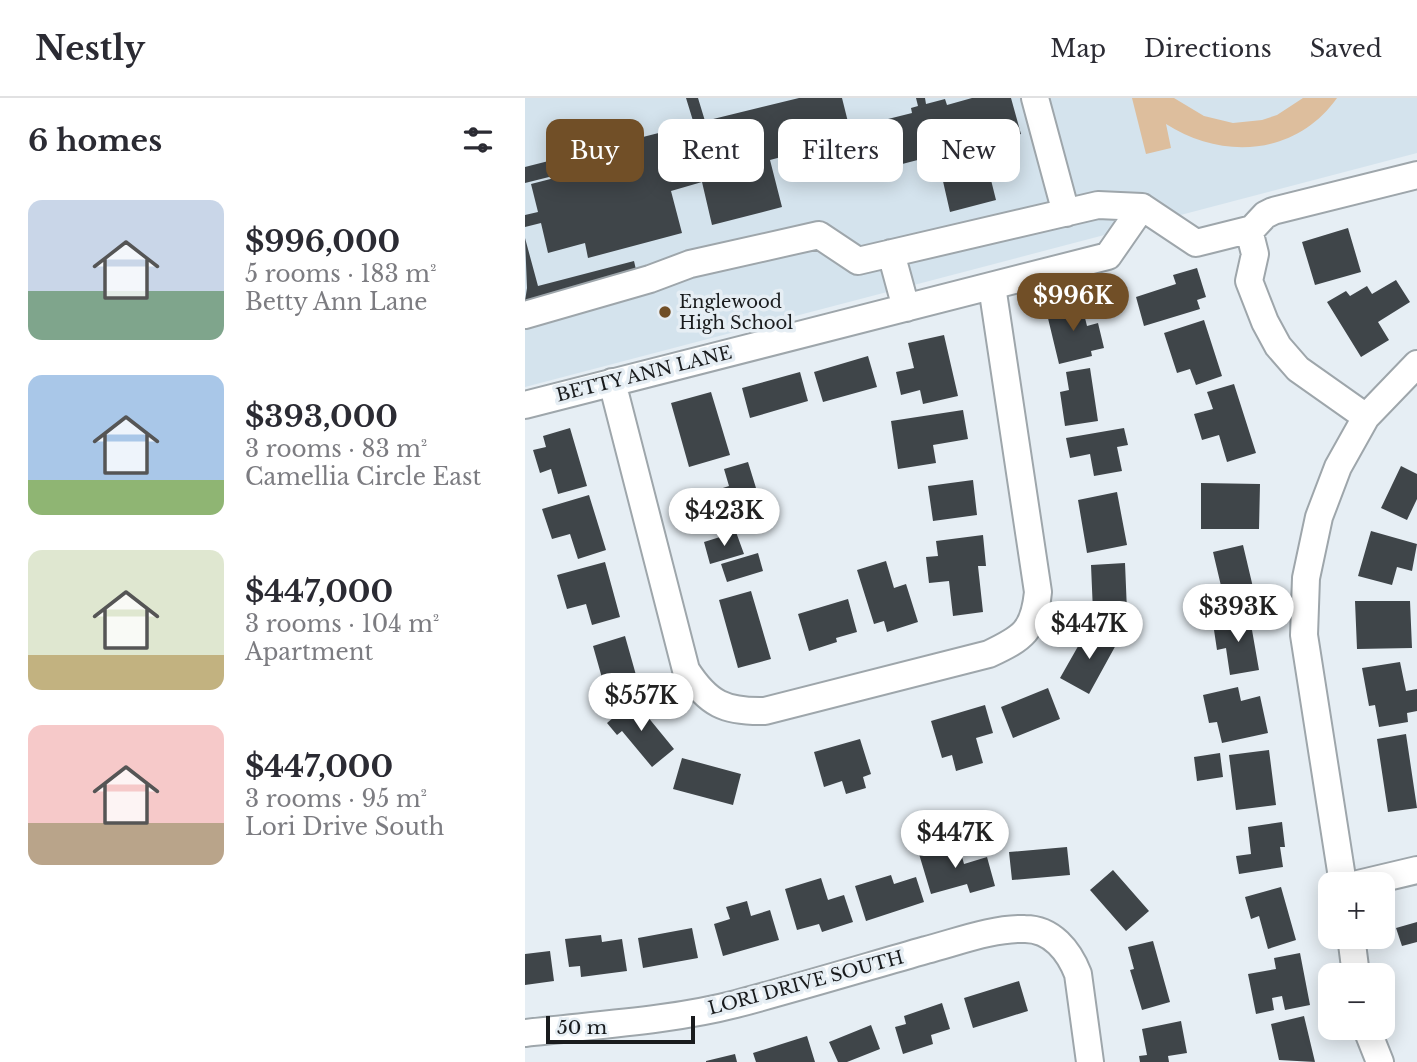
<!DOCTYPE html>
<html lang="en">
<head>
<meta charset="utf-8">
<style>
	:root { --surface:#fff; --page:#f7f7f7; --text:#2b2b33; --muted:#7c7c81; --line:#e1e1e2; --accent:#714f27 }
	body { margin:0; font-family:"Libre Baskerville",serif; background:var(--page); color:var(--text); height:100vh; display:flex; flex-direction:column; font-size:26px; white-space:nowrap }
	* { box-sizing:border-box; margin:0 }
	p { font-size:23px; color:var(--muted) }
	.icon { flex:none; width:38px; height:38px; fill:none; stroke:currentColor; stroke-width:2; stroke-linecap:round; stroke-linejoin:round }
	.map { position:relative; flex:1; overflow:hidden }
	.side { display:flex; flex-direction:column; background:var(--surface); width:525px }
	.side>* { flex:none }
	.top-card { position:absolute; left:21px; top:21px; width:665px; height:63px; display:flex; gap:14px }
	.controls { position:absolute; left:793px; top:774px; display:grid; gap:14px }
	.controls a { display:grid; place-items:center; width:77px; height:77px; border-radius:14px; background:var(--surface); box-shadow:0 4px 18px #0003; font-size:35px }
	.scale { position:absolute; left:21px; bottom:18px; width:149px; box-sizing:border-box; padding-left:7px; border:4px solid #191b1d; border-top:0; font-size:19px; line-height:24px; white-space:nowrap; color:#191b1d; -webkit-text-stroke:5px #e6eef4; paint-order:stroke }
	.price { position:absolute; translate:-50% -60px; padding:0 16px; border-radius:24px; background:#fff; color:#222; font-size:23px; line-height:46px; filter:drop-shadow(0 2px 4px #0008) }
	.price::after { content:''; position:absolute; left:50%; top:42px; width:21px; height:16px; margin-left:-10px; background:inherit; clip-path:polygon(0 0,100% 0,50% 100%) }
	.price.active { background:var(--accent); color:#fff }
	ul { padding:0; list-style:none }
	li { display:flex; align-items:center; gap:21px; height:175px; padding:0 28px }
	li span { display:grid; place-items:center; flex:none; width:196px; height:140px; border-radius:14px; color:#555 }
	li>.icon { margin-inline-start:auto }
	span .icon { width:84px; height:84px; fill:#fffc; stroke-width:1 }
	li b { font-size:30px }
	h2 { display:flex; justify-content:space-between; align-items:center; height:84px; padding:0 28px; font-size:30px }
	.tag { padding:0 24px; border-radius:14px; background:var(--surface); box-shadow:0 4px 18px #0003; font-size:24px; line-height:63px }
	.tag.active { background:var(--accent); color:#fff }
	header { display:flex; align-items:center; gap:42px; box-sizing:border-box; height:98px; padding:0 35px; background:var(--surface); border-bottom:2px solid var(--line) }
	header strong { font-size:33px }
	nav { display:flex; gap:38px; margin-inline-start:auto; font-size:24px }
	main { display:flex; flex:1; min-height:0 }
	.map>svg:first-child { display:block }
</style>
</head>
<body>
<header>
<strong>Nestly</strong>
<nav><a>Map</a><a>Directions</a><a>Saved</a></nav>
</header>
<main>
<section class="side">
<h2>6 homes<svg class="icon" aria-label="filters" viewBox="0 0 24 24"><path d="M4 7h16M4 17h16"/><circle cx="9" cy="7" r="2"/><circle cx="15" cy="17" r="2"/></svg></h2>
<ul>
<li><span style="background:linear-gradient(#c9d6e8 65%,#7fa58c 0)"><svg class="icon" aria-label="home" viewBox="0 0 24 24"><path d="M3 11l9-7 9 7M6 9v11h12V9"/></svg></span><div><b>$996,000</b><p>5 rooms · 183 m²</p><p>Betty Ann Lane</p></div></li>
<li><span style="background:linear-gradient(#a9c7e8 75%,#8fb573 0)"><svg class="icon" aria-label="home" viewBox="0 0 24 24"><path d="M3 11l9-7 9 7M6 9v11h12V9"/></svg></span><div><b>$393,000</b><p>3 rooms · 83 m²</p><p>Camellia Circle East</p></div></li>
<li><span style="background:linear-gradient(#dfe7d0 75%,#c2b280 0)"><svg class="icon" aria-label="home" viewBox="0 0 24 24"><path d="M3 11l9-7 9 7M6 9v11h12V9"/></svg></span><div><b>$447,000</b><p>3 rooms · 104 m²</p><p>Apartment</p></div></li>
<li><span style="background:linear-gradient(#f6c9c9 70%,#b9a48a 0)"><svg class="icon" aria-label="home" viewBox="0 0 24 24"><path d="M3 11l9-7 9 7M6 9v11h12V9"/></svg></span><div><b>$447,000</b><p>3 rooms · 95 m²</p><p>Lori Drive South</p></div></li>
</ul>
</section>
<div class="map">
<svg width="892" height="964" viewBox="0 0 892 964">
	<rect width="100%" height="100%" fill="#e6eef4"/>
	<!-- built -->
	<path fill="#d4e3ed" d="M 0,0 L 892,0 L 892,55 L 0,289 Z"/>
	<!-- grass -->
	<path fill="#ddbe9d" d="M 607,0 L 649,0 L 679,18 L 708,25 L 737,22 L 752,17 L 778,0 L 812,0 C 771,58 697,62 641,26 L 646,50 L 621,56 Z"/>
	<!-- building -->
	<path fill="#3f4549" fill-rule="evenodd" d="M 161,0 L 173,0 L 180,23 L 274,0 L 317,0 L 327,40 L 245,62 L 257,109 L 187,127 L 177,84 L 146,93 L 157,135 L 63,160 L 60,145 L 23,155 L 16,125 L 0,129 L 0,117 L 13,114 L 6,86 L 49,75 L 48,73 L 0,85 L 0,69 L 169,26 ZM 158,44 L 167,76 L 144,82 L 135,50 Z
		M 391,0 L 400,0 L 401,6 L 420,1 L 422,7 L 447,0 L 486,0 L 496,36 L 457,46 L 471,102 L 425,114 L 412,57 L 354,72 L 343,26 L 387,15 L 386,10 L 393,8 Z
		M 823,130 L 836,174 L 790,187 L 777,144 Z
		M 0,140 L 13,188 L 109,163 L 112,176 L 0,203 L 2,190 Z
		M 672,170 L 681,199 L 672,202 L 675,211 L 619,228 L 611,199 L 651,186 L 648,177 Z
		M 871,182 L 885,204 L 853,224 L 864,242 L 836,259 L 802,204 L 821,193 L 825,198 L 842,188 L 847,196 Z
		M 556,204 L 562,228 L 573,225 L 579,250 L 566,253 L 567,258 L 534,266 L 521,212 Z
		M 679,222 L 697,278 L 671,287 L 665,271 L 652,275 L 639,235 Z
		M 419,237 L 433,298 L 398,306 L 395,292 L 376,297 L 371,274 L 389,270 L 383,245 Z
		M 343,258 L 352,289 L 298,304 L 289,274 Z
		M 565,270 L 573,323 L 540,328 L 535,294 L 544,292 L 541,274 Z
		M 275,274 L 283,303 L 225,320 L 217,290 Z
		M 709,286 L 731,355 L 702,364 L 694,337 L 677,342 L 669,316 L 688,311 L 682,294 Z
		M 186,294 L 205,357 L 164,369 L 146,305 Z
		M 438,312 L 443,341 L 408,347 L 411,365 L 373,371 L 366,323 Z
		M 45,330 L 62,388 L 33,396 L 26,371 L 15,375 L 8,352 L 21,349 L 18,338 Z
		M 599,330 L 603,347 L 592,349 L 597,373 L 569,378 L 565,356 L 545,360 L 541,340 Z
		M 223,364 L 231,390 L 223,392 L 229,413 L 176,429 L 167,400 L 204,388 L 199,371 Z
		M 876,368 L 892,376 L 892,401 L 882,422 L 856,410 Z
		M 448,382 L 452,417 L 408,423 L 403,388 Z
		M 676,385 L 735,386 L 734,431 L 676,431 Z
		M 592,394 L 602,447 L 562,455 L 553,402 Z
		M 64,397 L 81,452 L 53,461 L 45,436 L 27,441 L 17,411 Z
		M 846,433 L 892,446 L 887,473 L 872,469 L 867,487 L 833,478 Z
		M 211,434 L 219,456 L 185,466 L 179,444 Z
		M 458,437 L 461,468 L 453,468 L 458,514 L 428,518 L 424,483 L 404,485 L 401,459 L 413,458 L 411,443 Z
		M 718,447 L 731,502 L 701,509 L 688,454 Z
		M 233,455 L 238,473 L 202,484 L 196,466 Z
		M 361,463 L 369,490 L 381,486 L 393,524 L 362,534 L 359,523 L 349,526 L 332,472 Z
		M 80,464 L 95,519 L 67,527 L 61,506 L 42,511 L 32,477 Z
		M 600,465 L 602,513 L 568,514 L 566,467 Z
		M 226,493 L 246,561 L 213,570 L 194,502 Z
		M 323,501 L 332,534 L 311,540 L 312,544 L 284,553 L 273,516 Z
		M 830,503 L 885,503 L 887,550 L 832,551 Z
		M 724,515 L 734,572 L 705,577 L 701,550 L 692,552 L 689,532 L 698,531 L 696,520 Z
		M 564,529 L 592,545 L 564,596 L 535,580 Z
		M 100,538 L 111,577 L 79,587 L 68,548 Z
		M 875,564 L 881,593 L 892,591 L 892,613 L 882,615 L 883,624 L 854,629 L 850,607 L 844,608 L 837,570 Z
		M 713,589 L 716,603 L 735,598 L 743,635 L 697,645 L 692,624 L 684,625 L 678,597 Z
		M 523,590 L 535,621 L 488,640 L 476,609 Z
		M 109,602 L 149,651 L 127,669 L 97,633 L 92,637 L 82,625 Z
		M 460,607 L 468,635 L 451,640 L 458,665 L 431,673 L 427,657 L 417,660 L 406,623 Z
		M 881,636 L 892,710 L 863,714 L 852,641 Z
		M 335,641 L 346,676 L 338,679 L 341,690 L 321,696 L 317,683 L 299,689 L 289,654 Z
		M 744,652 L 751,707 L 711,712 L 704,657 Z
		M 695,655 L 698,679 L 672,683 L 669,659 Z
		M 157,660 L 216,676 L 208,707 L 148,691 Z
		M 757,724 L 760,749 L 755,749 L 758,769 L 714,776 L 711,758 L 726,756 L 723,729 Z
		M 433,744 L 439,766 L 462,759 L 470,788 L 445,795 L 442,786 L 406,796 L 394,756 Z
		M 542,749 L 545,777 L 487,782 L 484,754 Z
		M 588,772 L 624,813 L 601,833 L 565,792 Z
		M 366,777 L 369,786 L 391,779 L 399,804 L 341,823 L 330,788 Z
		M 296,780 L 303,802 L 319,797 L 328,824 L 297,834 L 294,826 L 272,832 L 260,791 Z
		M 756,789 L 771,842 L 743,851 L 734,818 L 726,821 L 720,799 Z
		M 222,803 L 226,818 L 245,812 L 254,842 L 198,858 L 189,826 L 205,821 L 201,809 Z
		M 892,824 L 892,844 L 877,848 L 871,830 Z
		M 167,830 L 173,860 L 118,870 L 113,840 Z
		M 76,837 L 77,844 L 97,841 L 102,873 L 56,879 L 55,868 L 44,869 L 40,841 Z
		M 628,843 L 645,904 L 617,912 L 605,872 L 609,871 L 603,849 Z
		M 25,853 L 29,883 L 0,887 L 0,856 Z
		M 775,855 L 785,907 L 760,912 L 757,898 L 747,900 L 749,912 L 731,916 L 723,876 L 751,871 L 749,860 Z
		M 494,883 L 503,913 L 448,930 L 439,900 Z
		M 417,905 L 425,931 L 406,937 L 408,946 L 378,956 L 370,929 L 381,926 L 379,918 Z
		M 779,918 L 790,964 L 754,962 L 746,926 Z
		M 656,923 L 662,955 L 643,958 L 644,964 L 615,964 L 614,958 L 622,957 L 617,931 Z
		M 346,927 L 355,951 L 322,964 L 313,964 L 304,944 Z
		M 282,938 L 290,964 L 231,964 L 228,955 Z
		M 210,956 L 212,964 L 181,964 L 181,963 Z"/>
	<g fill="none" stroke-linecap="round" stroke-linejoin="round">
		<defs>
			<path id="minor" d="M 510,0 L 541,115
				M 617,109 L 671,145 L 727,131 L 740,117 L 748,113 L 892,77
				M 724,132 L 730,156 L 724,183 L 740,224 L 753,248 L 773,271 L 841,319
				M 366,155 L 381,210
				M 0,217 L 125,181 L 165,166 L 294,137 L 333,163 L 573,107 L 617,109
				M 87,284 L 161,572 C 183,606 200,614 240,613 L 464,556 C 498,540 509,533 513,494 L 467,188
				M 0,307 L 583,158 L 617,109
				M 818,786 L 779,537 L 781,480 L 794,419 L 813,369 L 841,319 L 892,266
				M 833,786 L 892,772
				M 826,838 L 831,877
				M 841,929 L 855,964
				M 0,935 C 68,927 145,923 211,906 C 275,889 338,870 401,852 C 432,844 468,830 500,831 C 527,831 544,853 553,876 L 565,964"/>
		</defs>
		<!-- minor casing -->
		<use href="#minor" stroke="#9ea6ab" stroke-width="30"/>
		<!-- minor -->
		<use href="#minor" stroke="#fff" stroke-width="26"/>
	</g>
	<!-- markers -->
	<circle fill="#714f27" stroke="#e6eef4" stroke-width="2.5" cx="140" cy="214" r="7"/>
	<g text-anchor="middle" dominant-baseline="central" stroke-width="7" stroke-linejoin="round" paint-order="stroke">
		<!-- poi labels -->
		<g font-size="18" fill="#191b1d" stroke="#e6eef4" text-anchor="start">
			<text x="154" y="204">Englewood<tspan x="154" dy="21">High School</tspan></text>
		</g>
		<!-- street labels -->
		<g font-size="18" fill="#191b1d" stroke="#e6eef4">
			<text transform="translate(119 276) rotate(-14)">BETTY ANN LANE</text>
			<text transform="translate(281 885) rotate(-15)">LORI DRIVE SOUTH</text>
		</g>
	</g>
</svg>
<div class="controls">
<a>+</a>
<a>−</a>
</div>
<div class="scale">50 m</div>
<b class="price active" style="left:548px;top:235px">$996K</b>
<b class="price" style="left:199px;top:450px">$423K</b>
<b class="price" style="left:713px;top:546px">$393K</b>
<b class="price" style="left:564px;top:563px">$447K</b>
<b class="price" style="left:116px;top:635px">$557K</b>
<b class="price" style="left:430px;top:772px">$447K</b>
<div class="top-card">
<a class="tag active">Buy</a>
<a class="tag">Rent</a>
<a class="tag">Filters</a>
<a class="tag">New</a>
</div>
</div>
</main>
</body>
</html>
